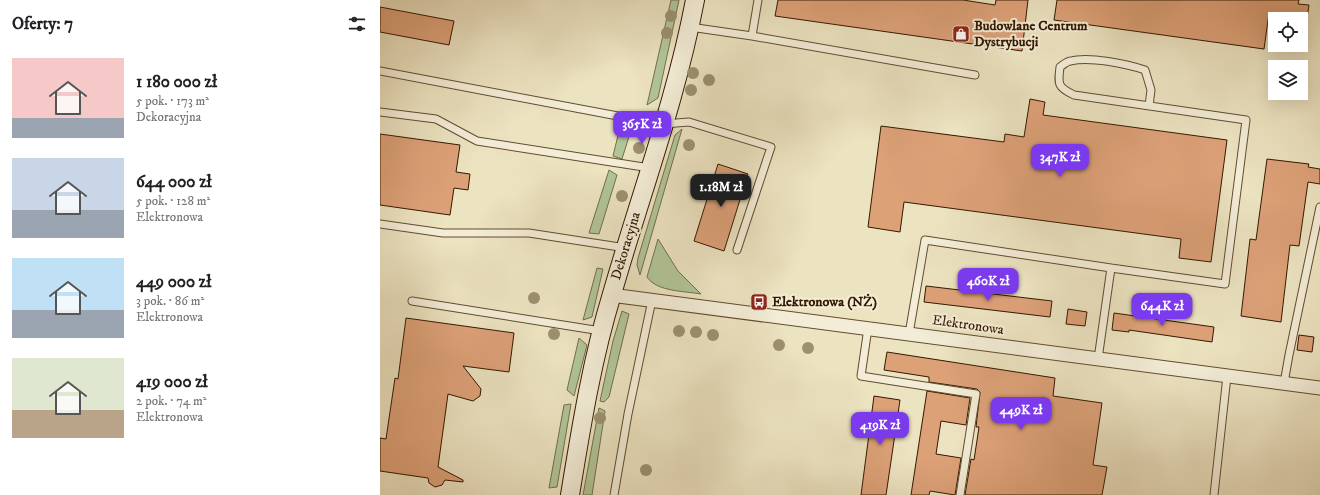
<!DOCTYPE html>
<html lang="pl">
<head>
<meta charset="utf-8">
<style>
	:root { --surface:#fff; --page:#f2f2f2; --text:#202124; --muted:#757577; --accent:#7c3aed }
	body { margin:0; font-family:"IM FELL DW Pica",serif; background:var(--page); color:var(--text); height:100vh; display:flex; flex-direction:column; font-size:15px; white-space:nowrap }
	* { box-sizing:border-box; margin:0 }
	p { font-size:13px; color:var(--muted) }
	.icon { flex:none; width:22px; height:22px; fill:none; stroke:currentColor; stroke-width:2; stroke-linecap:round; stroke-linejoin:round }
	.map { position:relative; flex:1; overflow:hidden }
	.panel { display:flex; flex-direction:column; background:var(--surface); width:380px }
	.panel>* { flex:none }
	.buttons { position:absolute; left:888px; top:12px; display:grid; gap:8px }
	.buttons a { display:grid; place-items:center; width:40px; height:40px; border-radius:0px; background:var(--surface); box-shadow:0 4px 16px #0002; font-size:20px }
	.price { position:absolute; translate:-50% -34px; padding:0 9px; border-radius:8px; background:var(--accent); color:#fff; font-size:13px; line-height:26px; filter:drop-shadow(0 1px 2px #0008) }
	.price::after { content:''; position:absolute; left:50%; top:24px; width:12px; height:9px; margin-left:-6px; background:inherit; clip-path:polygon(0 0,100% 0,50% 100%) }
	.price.selected { background:#222; color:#fff }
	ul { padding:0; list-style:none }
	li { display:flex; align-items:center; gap:12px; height:100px; padding:0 12px }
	li span { display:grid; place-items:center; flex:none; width:112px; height:80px; border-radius:0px; color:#555 }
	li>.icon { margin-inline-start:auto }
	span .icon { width:48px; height:48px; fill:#fffc; stroke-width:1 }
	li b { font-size:17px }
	h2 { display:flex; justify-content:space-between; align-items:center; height:48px; padding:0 12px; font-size:17px }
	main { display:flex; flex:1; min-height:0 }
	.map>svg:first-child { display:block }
</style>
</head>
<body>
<main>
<section class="panel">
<h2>Oferty: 7<svg class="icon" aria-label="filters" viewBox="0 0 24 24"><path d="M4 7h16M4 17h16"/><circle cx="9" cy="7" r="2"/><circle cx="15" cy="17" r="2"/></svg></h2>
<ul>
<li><span style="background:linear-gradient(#f6c9c9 75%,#9aa5b1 0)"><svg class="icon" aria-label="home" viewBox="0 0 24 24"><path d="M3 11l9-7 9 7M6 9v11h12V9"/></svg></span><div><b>1 180 000 zł</b><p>5 pok. · 173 m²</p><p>Dekoracyjna</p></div></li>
<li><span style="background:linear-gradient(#c9d6e8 65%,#9aa5b1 0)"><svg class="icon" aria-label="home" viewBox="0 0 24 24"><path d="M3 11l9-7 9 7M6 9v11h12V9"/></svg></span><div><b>644 000 zł</b><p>5 pok. · 128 m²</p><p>Elektronowa</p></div></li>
<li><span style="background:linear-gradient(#bfe0f5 65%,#9aa5b1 0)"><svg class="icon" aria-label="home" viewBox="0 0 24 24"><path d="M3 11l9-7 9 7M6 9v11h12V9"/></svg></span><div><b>449 000 zł</b><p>3 pok. · 86 m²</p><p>Elektronowa</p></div></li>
<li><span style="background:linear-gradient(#dfe7d0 65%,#b9a48a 0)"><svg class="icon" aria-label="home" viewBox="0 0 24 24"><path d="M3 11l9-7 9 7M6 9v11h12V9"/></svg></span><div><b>419 000 zł</b><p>2 pok. · 74 m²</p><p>Elektronowa</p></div></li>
</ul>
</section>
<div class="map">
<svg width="940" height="495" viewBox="0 0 940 495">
	<rect width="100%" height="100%" fill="#ece3c1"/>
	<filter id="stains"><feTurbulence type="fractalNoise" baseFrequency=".005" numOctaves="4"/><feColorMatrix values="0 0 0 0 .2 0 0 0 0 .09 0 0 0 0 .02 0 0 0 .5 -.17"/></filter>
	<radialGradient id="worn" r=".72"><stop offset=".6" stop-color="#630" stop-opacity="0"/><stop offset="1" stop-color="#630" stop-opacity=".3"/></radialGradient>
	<!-- green -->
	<path fill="#b1c598" stroke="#726e4c" d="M 291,0 L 299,0 L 278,98 L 267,105 Z
		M 240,127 L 251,130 L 242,159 L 233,156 Z
		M 302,129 L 260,275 L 257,265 L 258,258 L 295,135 Z
		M 229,170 L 237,175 L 219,234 L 209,233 Z
		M 278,239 L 298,271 L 321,294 C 305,291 277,292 267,277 Z
		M 217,268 L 223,269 L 212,317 L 203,320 Z
		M 242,311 L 249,314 L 229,397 L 224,402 L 220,401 L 233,341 Z
		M 199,338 L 207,345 L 194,396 L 187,390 Z
		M 191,404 L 177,487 L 169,488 L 184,405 Z
		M 219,408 L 225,411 L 212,495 L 203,495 Z"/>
	<!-- building -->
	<path fill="#dda178" stroke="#341800" d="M 398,0 L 583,0 L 615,5 L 616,0 L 648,0 L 642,51 L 395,16 Z
		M 677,0 L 919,0 L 918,4 L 929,5 L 927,18 L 889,13 L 884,49 L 674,20 Z
		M 0,7 L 74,21 L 69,45 L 0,32 Z
		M 650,99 L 665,102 L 663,115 L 847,140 L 831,262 L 799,258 L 801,239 L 524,202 L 520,232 L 488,227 L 501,126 L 624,142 L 625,134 L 644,137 Z
		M 0,134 L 80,145 L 76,172 L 90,174 L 88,190 L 74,188 L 70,215 L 0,205 Z
		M 887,159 L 929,164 L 928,167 L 940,169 L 940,184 L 928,182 L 919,246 L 910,245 L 901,322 L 861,316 L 870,239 L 876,240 Z
		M 338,164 L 368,174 L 344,251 L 314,241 Z
		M 546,286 L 672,301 L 670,317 L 544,302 Z
		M 688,309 L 707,312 L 705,326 L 686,324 Z
		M 734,313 L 834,327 L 832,342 L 749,330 L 749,332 L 732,330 Z
		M 26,318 L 134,333 L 129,372 L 83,366 L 101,389 L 100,396 L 93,401 L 68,394 L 58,467 L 83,480 L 83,482 L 65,480 L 62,485 L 55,487 L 49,483 L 48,478 L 0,471 L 0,438 L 6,439 L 15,378 L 18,379 Z
		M 919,335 L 934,337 L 932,352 L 917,350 Z
		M 507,352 L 675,378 L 673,396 L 722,403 L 713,465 L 727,467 L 722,495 L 585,495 L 591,459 L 594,460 L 599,427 L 596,427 L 600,392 L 597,389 L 549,382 L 549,377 L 504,370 Z
		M 547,391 L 590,398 L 586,425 L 561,421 L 556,454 L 581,458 L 575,495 L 550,491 L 549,495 L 531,495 Z
		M 494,396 L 520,400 L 506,495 L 481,495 Z"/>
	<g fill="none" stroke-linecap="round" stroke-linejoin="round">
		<defs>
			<path id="lane" d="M 378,0 L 372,36 L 595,75
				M 310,27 L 372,36
				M 0,71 L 243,117 L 284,124 L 309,122 L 391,147 L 357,250
				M 0,112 L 56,119 L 97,141 L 270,168
				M 0,224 L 63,233 L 149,233 L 246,248
				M 731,268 L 845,284 L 866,120 L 694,95 C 677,87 678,84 680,67 C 683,65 687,61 691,61 C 709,56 747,64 765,70 L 771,90 L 769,106
				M 32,301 L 221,331
				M 488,328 L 481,376 L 596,394 L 580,495
				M 529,334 L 545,240 L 731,268 L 718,359
				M 904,383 L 909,355 L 940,207
				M 234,495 L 248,414 L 272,300
				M 834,495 L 847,376"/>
			<path id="street" d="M 231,295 L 940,388"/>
			<path id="secondary" d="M 190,495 C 201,428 212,359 232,294 C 260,196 296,100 315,0"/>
		</defs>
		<!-- lane casing -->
		<use href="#lane" stroke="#624b30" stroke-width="9"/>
		<!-- street casing -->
		<use href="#street" stroke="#624b30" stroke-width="15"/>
		<!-- secondary casing -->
		<use href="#secondary" stroke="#341800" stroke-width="20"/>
		<!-- lane -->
		<use href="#lane" stroke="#f3edd7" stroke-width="7"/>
		<!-- street -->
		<use href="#street" stroke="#f3edd7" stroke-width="13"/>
		<!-- secondary -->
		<use href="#secondary" stroke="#f3edd7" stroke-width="18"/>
	</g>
	<!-- trees -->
	<g fill="#9c9070">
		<circle cx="291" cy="16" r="6"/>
		<circle cx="287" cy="33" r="6"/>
		<circle cx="313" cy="73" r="6"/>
		<circle cx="329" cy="80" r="6"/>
		<circle cx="311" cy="90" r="6"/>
		<circle cx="309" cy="145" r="6"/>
		<circle cx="259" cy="148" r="6"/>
		<circle cx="242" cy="196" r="6"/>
		<circle cx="154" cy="298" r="6"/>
		<circle cx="299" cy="331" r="6"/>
		<circle cx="316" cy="332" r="6"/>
		<circle cx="174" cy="334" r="6"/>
		<circle cx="333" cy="335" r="6"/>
		<circle cx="399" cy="345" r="6"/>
		<circle cx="428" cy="348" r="6"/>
		<circle cx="220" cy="418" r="6"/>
		<circle cx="266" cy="470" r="6"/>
	</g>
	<!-- icons -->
	<defs>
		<symbol id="shop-square" viewBox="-11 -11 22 22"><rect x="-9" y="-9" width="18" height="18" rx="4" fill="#8f2418" stroke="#f3edd7"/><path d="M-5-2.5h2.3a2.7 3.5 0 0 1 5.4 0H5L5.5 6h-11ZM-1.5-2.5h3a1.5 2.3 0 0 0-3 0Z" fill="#fff"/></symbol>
		<symbol id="bus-square" viewBox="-11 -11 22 22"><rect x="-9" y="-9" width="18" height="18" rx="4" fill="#8f2418" stroke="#f3edd7"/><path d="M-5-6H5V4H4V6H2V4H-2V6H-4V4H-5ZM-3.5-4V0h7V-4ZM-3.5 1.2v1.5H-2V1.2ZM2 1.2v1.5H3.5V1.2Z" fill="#fff"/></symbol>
	</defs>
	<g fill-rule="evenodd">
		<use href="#shop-square" x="571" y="24" width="20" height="20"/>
		<use href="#bus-square" x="369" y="292" width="20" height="20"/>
	</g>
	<g text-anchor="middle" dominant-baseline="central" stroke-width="4" stroke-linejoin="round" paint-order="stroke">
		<!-- poi labels -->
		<g font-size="14" font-weight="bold" fill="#341800" stroke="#f3edd7" text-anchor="start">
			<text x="594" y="26">Budowlane Centrum<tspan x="594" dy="16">Dystrybucji</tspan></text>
			<text x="392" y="302">Elektronowa (NŻ)</text>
		</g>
		<!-- street labels -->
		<g font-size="14" fill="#341800" stroke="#f3edd7">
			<text transform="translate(246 246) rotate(-73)">Dekoracyjna</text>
			<text transform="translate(588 325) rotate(8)">Elektronowa</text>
		</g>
	</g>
	<rect width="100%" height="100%" filter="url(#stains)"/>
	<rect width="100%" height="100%" fill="url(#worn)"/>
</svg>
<div class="buttons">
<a><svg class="icon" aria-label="locate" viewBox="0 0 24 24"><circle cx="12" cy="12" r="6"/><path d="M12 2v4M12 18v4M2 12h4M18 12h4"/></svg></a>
<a><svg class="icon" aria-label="layers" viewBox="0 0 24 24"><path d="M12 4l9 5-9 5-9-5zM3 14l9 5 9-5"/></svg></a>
</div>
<b class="price" style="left:262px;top:145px">365K zł</b>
<b class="price" style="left:680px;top:178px">347K zł</b>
<b class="price selected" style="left:341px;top:208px">1.18M zł</b>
<b class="price" style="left:608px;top:302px">460K zł</b>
<b class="price" style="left:782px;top:327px">644K zł</b>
<b class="price" style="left:641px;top:431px">449K zł</b>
<b class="price" style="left:500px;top:446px">419K zł</b>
</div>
</main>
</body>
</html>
